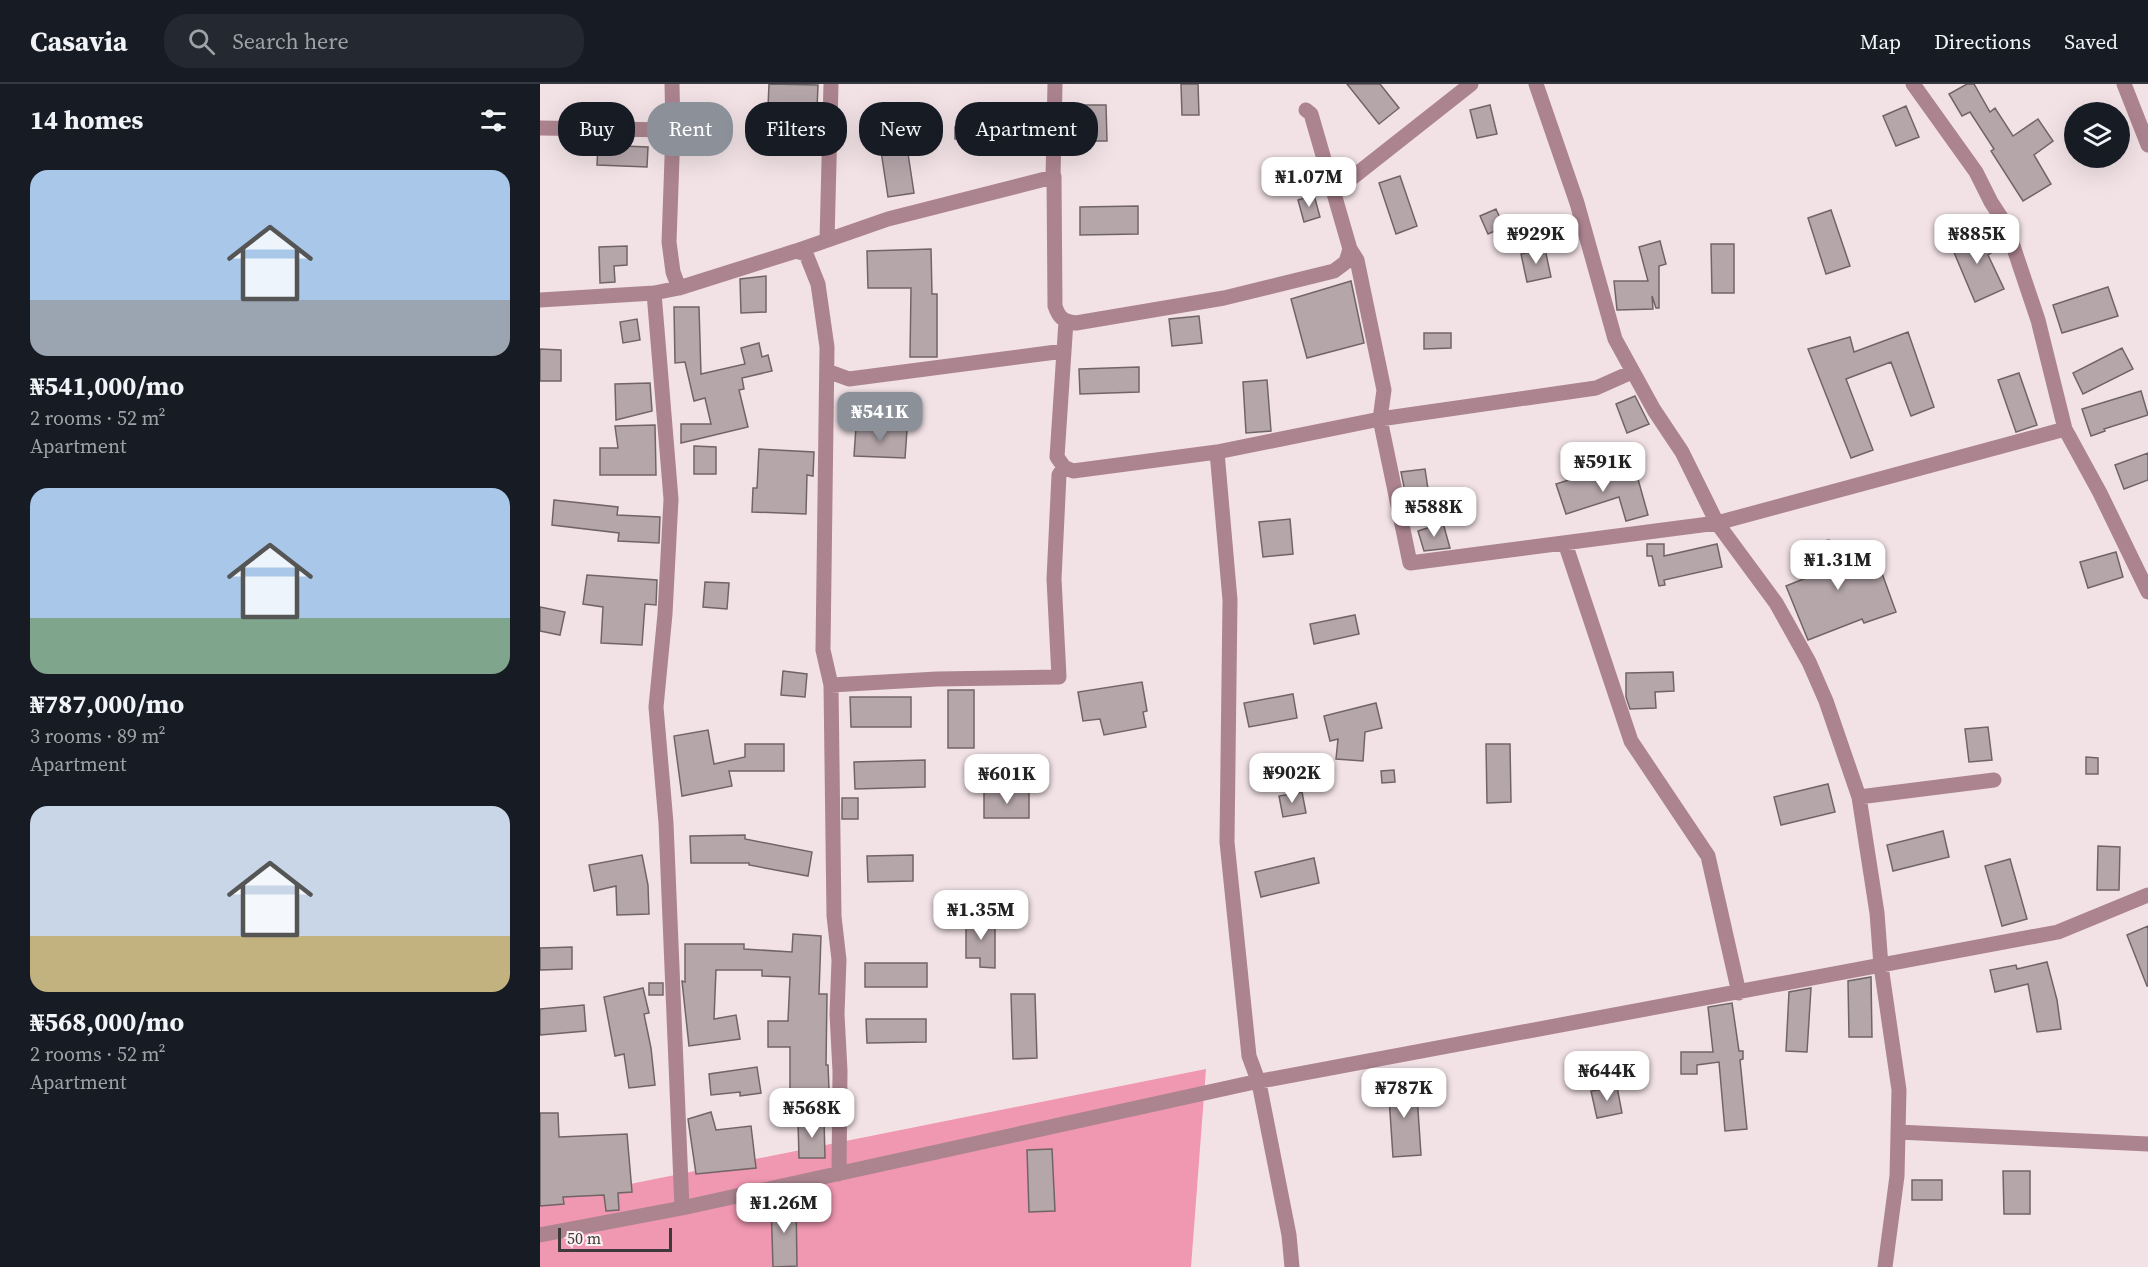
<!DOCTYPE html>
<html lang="en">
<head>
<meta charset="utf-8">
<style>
	:root { --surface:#171b24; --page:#242831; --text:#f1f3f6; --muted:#9ea1a6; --line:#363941; --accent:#8c9099 }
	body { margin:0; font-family:"Source Serif 4",serif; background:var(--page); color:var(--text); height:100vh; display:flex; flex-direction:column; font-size:22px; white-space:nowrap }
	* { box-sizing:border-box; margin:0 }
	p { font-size:20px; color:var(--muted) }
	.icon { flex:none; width:33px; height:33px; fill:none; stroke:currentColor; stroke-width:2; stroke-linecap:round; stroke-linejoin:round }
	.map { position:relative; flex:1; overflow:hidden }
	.side { display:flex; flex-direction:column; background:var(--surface); width:540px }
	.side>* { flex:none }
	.guide { position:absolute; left:18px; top:18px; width:570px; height:54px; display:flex; gap:12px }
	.buttons { position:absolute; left:1524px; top:18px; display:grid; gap:12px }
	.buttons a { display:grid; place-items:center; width:66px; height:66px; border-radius:50%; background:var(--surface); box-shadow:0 6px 24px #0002; font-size:30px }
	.scale { position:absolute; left:18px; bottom:15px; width:114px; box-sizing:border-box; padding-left:6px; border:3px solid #3f393b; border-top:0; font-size:16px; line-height:21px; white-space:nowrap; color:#3f393b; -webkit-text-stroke:4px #fdf0f3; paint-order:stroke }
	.price { position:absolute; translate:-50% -51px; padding:0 14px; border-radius:12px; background:#fff; color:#222; font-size:20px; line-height:39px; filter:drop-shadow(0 2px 3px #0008) }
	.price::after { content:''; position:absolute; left:50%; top:36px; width:18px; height:14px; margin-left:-9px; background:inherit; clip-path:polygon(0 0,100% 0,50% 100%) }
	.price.on { background:var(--accent); color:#fff }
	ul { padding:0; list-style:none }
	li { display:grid; align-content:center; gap:12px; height:318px; padding:0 30px }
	li span { display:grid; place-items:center; height:186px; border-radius:18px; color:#555 }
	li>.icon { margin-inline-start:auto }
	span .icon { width:108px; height:108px; fill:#fffc; stroke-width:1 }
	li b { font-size:26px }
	h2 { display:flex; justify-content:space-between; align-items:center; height:72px; padding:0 30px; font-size:26px }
	.tag { padding:0 21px; border-radius:24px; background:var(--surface); box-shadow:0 6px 24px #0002; font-size:21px; line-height:54px }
	.tag.on { background:var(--accent); color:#fff }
	header { display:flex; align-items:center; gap:36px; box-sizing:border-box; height:84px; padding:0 30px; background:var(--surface); border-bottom:2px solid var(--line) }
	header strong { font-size:28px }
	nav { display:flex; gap:33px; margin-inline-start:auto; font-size:21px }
	.search { width:420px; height:54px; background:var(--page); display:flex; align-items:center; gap:15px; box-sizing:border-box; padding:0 21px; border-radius:24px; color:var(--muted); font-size:22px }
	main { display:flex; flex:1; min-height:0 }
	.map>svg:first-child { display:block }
</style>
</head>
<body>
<header>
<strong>Casavia</strong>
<div class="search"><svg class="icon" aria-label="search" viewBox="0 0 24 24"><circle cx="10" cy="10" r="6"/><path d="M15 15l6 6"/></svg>Search here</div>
<nav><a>Map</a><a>Directions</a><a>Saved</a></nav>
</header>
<main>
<section class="side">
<h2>14 homes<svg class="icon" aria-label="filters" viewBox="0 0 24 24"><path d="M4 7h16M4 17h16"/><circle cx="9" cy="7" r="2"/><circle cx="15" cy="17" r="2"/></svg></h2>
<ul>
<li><span style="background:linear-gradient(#a9c7e8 70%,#9aa5b1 0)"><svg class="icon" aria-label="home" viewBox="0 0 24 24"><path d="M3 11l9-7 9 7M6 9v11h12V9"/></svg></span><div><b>₦541,000/mo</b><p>2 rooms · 52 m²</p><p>Apartment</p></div></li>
<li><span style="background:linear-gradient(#a9c7e8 70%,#7fa58c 0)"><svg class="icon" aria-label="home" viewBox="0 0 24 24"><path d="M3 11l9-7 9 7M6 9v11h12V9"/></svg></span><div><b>₦787,000/mo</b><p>3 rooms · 89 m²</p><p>Apartment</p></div></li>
<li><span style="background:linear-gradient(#c9d6e8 70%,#c2b280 0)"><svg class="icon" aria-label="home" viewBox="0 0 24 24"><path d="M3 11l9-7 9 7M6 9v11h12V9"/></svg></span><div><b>₦568,000/mo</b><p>2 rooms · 52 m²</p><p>Apartment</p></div></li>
</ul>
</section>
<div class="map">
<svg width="1608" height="1183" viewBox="0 0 1608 1183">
	<rect width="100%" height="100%" fill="#f2e2e6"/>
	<!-- forest -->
	<path fill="#f097b1" d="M 666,985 L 651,1183 L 0,1183 L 0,1118 Z"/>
	<!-- building -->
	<path fill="#b5a6aa" stroke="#716467" stroke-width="1.5" d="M 229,0 L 278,1 L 277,25 L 228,23 Z
		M 641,0 L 658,0 L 659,31 L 642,31 Z
		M 807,0 L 840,0 L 859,24 L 839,40 Z
		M 1427,0 L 1434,0 L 1450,28 L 1455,24 L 1473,52 L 1498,35 L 1513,57 L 1494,71 L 1511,100 L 1483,117 L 1451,67 L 1454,65 L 1430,28 L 1422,32 L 1409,10 Z
		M 534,21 L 566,21 L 567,57 L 534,57 Z
		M 950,21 L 957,50 L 937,54 L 930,26 Z
		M 1366,22 L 1379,53 L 1356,62 L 1343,32 Z
		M 415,43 L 431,44 L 430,55 L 415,55 Z
		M 58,61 L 108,63 L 107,83 L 57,81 Z
		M 367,63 L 374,109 L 348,113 L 341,67 Z
		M 860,92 L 877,142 L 856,150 L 839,99 Z
		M 774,111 L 780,133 L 764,138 L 758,116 Z
		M 598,122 L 598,150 L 540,151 L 540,123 Z
		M 956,125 L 964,143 L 948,150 L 940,132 Z
		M 1291,126 L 1310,182 L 1286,190 L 1268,134 Z
		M 1441,145 L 1451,169 L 1448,171 L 1464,205 L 1435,218 L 1410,159 Z
		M 1120,157 L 1126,180 L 1119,182 L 1119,224 L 1116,224 L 1112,212 L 1113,225 L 1077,226 L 1074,197 L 1108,197 L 1099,163 Z
		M 1171,160 L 1194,160 L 1194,209 L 1172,209 Z
		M 87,162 L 87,181 L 74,182 L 75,198 L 60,199 L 59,163 Z
		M 391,165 L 392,210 L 397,210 L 397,273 L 370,273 L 371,204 L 328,204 L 327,167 Z
		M 1005,165 L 1011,193 L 987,198 L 981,170 Z
		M 226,192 L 226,228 L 201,229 L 200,195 Z
		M 811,197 L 824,259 L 767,274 L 751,215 Z
		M 1568,203 L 1578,232 L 1522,249 L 1513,221 Z
		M 134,223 L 159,223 L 161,290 L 205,280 L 201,264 L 219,259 L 222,273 L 228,271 L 232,287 L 202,294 L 204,305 L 199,306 L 208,343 L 141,359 L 141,340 L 171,340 L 165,314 L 154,317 L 145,278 L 135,279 Z
		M 659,232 L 662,259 L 632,262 L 629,235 Z
		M 97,235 L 100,256 L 83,259 L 80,238 Z
		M 1368,248 L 1394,323 L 1371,332 L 1351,278 L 1306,295 L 1333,366 L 1311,374 L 1268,265 L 1310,253 L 1314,268 Z
		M 884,249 L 911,249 L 911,264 L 884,265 Z
		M 1582,264 L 1593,285 L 1543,310 L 1533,289 Z
		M 0,265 L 21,266 L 21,297 L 0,297 Z
		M 599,283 L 599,308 L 540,310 L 539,285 Z
		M 1479,289 L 1497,341 L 1476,348 L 1458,296 Z
		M 727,296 L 731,347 L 706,349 L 703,298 Z
		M 110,299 L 112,327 L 76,336 L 75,300 Z
		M 1601,307 L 1608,331 L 1564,345 L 1565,347 L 1551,352 L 1542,325 Z
		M 1095,312 L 1109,340 L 1087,349 L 1076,320 Z
		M 115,341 L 116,391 L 60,391 L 60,364 L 78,364 L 75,342 Z
		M 316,343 L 367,346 L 365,374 L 314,372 Z
		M 154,362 L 176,363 L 176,390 L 154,390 Z
		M 219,365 L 274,368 L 273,392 L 267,391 L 266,430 L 212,428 L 213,404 L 217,404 Z
		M 1608,369 L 1608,396 L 1584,405 L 1575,381 Z
		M 885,385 L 888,405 L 865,408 L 861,388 Z
		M 1061,386 L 1064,397 L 1096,388 L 1108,431 L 1086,437 L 1079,413 L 1026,430 L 1016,400 Z
		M 14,416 L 78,423 L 77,431 L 120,433 L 119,459 L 78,457 L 79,449 L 12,441 Z
		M 750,435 L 753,470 L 723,473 L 719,438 Z
		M 903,439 L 910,464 L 884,467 L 878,447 Z
		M 1289,456 L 1294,484 L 1335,470 L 1356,528 L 1324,539 L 1322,535 L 1268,556 L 1246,502 L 1266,494 L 1260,461 Z
		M 1107,460 L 1124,460 L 1124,472 L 1177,460 L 1182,483 L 1124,496 L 1125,501 L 1119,502 L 1112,472 L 1107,472 Z
		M 1576,468 L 1583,493 L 1548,504 L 1540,478 Z
		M 47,491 L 117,496 L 116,521 L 105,520 L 102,561 L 61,559 L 63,523 L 43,520 Z
		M 165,498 L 189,499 L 187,525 L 163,523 Z
		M 0,523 L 25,528 L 20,551 L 0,547 Z
		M 815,531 L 819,550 L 774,560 L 770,540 Z
		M 243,587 L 267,590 L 265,613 L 241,611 Z
		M 1133,588 L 1134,607 L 1115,608 L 1116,624 L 1090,625 L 1086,613 L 1086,589 Z
		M 602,598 L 607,627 L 603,628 L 606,643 L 564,651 L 560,635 L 543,637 L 538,608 Z
		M 408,606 L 434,606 L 434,664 L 408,664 Z
		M 753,610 L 757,634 L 709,643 L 704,619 Z
		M 310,613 L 371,613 L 371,643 L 311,643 Z
		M 836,619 L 842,644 L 825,648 L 823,677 L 796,675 L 798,655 L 790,657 L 784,632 Z
		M 1448,643 L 1452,676 L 1429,678 L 1425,645 Z
		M 168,646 L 174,680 L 205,673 L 205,660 L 244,660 L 244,687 L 189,687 L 192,702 L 142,712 L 134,652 Z
		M 946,660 L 970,660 L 971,718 L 947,719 Z
		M 1546,673 L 1558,674 L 1558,690 L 1546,690 Z
		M 385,676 L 385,703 L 315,705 L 314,678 Z
		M 854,686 L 855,698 L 842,699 L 841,687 Z
		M 1288,700 L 1295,728 L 1241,741 L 1234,713 Z
		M 489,707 L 489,734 L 444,734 L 444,708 Z
		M 762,708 L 766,729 L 743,733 L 739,712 Z
		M 302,714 L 318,714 L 318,735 L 302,735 Z
		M 1403,747 L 1409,773 L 1353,787 L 1347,761 Z
		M 205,751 L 205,755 L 272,768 L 268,792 L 209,781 L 209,779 L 151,779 L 150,752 Z
		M 1558,762 L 1580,763 L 1579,806 L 1557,806 Z
		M 102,771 L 108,801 L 109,830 L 77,831 L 76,802 L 54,807 L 49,781 Z
		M 373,771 L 373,797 L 328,798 L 327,772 Z
		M 774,774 L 779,799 L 721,813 L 715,788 Z
		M 1470,775 L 1487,835 L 1462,842 L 1445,782 Z
		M 426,834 L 455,834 L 455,884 L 440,883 L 440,874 L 426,874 Z
		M 1608,842 L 1608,902 L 1607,902 L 1587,851 Z
		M 253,850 L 281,852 L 279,910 L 287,910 L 286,981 L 288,981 L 289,1006 L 250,1006 L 250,963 L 228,963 L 228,937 L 248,937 L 250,893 L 222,892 L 222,886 L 176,886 L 174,935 L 196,931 L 200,955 L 149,962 L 142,897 L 145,898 L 145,860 L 204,860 L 204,865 L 252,868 Z
		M 32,863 L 32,885 L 0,886 L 0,864 Z
		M 1507,878 L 1517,916 L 1521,945 L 1497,948 L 1488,900 L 1455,908 L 1450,886 L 1476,881 L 1477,885 Z
		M 325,879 L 387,879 L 387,903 L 325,903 Z
		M 1331,893 L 1332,953 L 1309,953 L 1308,897 Z
		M 109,899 L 123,899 L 123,911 L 109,911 Z
		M 103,904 L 109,929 L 104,930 L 111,964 L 115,1001 L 89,1004 L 84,970 L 75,972 L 64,913 Z
		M 1271,904 L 1267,968 L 1246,967 L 1249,908 Z
		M 471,910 L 495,910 L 497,974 L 473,975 Z
		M 1192,919 L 1199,967 L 1203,967 L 1203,975 L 1200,976 L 1207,1045 L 1185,1047 L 1179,978 L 1157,981 L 1157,990 L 1141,990 L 1141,968 L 1173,968 L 1168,923 Z
		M 44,921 L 46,947 L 0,951 L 0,925 Z
		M 326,935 L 386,935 L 386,958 L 327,959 Z
		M 217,983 L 221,1009 L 200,1012 L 200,1008 L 171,1011 L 169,990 Z
		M 876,996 L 881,1071 L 853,1073 L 848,998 Z
		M 1077,1003 L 1082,1029 L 1057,1034 L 1051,1007 Z
		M 171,1028 L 176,1046 L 211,1042 L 216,1084 L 156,1090 L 148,1035 Z
		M 0,1029 L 18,1029 L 19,1053 L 87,1050 L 92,1108 L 78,1109 L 79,1126 L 66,1127 L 64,1111 L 23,1113 L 24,1120 L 0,1122 Z
		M 284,1036 L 285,1074 L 259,1074 L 258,1037 Z
		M 512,1065 L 515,1127 L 489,1128 L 487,1066 Z
		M 1463,1087 L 1490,1087 L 1490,1130 L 1464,1130 Z
		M 1372,1096 L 1402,1096 L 1402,1116 L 1372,1116 Z
		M 231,1118 L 256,1118 L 257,1182 L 233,1183 Z"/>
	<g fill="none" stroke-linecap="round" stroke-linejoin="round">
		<!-- minor -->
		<path stroke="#ac848f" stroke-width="15" d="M 132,0 L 133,46 L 129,158 L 133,188 L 139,204
			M 996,0 L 1037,119 L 1075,255 L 1114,326 L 1142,368 L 1177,439 L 1236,519 L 1269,578 L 1286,617 L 1319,713 L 1337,829 L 1341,882 L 1359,1006 L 1357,1092 L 1345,1183
			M 1373,0 L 1436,88 L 1451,118 L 1466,141 L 1498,236 L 1525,345 L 1560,409 L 1608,508
			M 1584,0 L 1608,61
			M 0,44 L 133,46
			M 514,92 L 515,222 C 519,234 523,237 536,239 L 684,214 L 794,187 L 806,178 L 810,165 L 771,30 L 766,26
			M 794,108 L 931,0
			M 287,156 L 291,0
			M 810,165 L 817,176 L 844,306 L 840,335 L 870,479 L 1177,439 L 1525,345
			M 256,167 L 348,135 L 513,93 L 515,0
			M 114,209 L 131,415 L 125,530 L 116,623 L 126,739 L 142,1124
			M 0,216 L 114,209 L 139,204 L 256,167 L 266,170 L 278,200 L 287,263 L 283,566 L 291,601 L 294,832 L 299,876 L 297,930 L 300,987 L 299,1090
			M 526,237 L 517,373 L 524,383 L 533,387 L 677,368 L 840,335 L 1056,304 L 1092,288
			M 287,287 L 309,295 L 524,267
			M 677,368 L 690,516 L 687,758 L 709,972 L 719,999 L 749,1151 L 752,1183
			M 1025,459 L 1091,657 L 1168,772 L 1199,909
			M 291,601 L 397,595 L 519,593 L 514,495 L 519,391 L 524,383
			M 1319,713 L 1454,696
			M 1358,1048 L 1608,1060
			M 0,1151 L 142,1124 L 710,999 L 1518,848 L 1608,811"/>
	</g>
</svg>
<div class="buttons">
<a><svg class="icon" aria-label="layers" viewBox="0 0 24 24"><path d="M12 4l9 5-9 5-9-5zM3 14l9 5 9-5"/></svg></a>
</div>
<div class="scale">50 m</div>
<b class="price" style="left:769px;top:124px">₦1.07M</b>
<b class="price" style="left:996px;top:181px">₦929K</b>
<b class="price" style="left:1437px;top:181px">₦885K</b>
<b class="price on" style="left:340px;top:359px">₦541K</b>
<b class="price" style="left:1063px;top:409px">₦591K</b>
<b class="price" style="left:894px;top:454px">₦588K</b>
<b class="price" style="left:1298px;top:507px">₦1.31M</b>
<b class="price" style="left:752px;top:720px">₦902K</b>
<b class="price" style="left:467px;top:721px">₦601K</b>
<b class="price" style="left:441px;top:857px">₦1.35M</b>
<b class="price" style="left:1067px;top:1018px">₦644K</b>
<b class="price" style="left:864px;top:1035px">₦787K</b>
<b class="price" style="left:272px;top:1055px">₦568K</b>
<b class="price" style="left:244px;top:1150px">₦1.26M</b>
<div class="guide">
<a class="tag">Buy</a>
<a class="tag on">Rent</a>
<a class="tag">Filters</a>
<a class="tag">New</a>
<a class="tag">Apartment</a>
</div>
</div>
</main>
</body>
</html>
